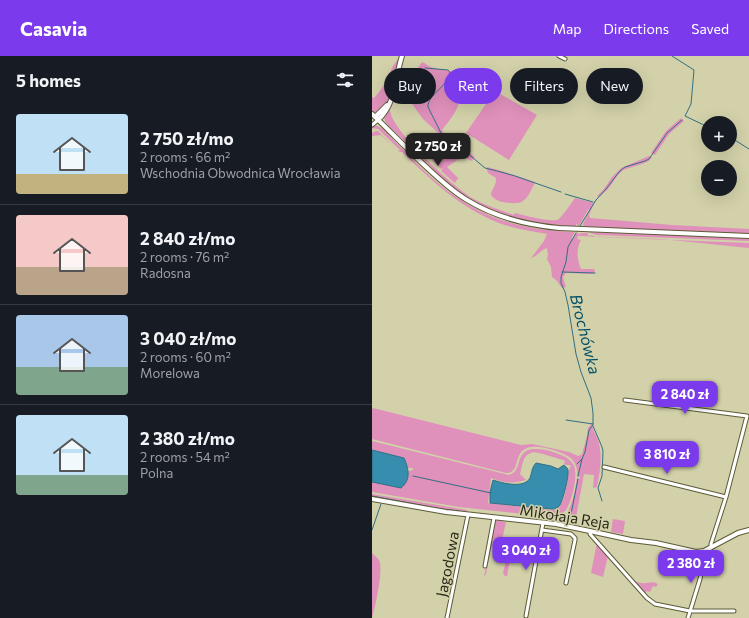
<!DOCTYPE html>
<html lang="en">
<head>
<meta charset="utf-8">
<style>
	:root { --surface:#171b24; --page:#242831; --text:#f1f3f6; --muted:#9ea1a6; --line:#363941; --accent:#7c3aed }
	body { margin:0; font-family:Commissioner,sans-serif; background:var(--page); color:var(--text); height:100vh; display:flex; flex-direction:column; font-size:15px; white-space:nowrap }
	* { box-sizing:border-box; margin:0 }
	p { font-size:13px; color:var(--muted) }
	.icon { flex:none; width:22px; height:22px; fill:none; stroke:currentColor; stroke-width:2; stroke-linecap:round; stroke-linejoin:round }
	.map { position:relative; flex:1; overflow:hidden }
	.panel { display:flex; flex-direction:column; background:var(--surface); width:372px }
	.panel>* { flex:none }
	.hud { position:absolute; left:12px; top:12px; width:305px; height:36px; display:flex; gap:8px }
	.buttons { position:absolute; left:329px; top:60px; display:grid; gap:8px }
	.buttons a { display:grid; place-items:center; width:36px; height:36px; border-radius:50%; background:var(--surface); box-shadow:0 4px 16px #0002; font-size:20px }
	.price { position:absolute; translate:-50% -34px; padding:0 9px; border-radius:8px; background:var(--accent); color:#fff; font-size:13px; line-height:26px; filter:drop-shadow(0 1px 2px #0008) }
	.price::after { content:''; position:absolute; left:50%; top:24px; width:12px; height:9px; margin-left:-6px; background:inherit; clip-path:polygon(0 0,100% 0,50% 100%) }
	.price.selected { background:#222; color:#fff }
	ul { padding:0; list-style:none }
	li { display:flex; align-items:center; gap:12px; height:100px; padding:0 16px }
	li+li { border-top:1px solid var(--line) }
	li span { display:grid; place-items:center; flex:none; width:112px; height:80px; border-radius:4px; color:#555 }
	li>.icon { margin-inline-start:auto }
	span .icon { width:48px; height:48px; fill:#fffc; stroke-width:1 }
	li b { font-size:17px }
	h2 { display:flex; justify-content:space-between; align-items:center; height:48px; padding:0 16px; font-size:17px }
	.chip { padding:0 14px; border-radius:18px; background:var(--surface); box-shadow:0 4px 16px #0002; font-size:14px; line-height:36px }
	.chip.selected { background:var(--accent); color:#fff }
	header { display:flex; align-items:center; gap:24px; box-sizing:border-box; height:56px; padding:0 20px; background:var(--accent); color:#fff }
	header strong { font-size:19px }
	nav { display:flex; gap:22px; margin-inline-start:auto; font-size:14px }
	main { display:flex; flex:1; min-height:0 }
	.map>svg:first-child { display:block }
</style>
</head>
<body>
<header>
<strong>Casavia</strong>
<nav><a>Map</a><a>Directions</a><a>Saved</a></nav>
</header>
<main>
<section class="panel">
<h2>5 homes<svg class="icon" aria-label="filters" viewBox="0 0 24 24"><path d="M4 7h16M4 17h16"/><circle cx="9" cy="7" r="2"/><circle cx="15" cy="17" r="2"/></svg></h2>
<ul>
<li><span style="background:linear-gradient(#bfe0f5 75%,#c2b280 0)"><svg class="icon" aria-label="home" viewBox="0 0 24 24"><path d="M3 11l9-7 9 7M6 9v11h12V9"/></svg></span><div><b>2 750 zł/mo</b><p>2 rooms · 66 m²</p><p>Wschodnia Obwodnica Wrocławia</p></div></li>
<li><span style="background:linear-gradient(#f6c9c9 65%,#b9a48a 0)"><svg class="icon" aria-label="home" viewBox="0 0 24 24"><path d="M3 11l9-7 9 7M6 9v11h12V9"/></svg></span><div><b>2 840 zł/mo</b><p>2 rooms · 76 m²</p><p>Radosna</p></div></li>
<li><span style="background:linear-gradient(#a9c7e8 65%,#7fa58c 0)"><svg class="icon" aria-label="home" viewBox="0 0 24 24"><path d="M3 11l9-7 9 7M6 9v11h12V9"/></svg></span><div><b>3 040 zł/mo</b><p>2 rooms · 60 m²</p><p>Morelowa</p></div></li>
<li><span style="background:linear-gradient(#bfe0f5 75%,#7fa58c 0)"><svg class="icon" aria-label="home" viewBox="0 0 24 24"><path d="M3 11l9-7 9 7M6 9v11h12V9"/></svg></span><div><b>2 380 zł/mo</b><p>2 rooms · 54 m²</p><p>Polna</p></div></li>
</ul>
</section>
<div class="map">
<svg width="377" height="562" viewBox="0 0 377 562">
	<rect width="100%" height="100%" fill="#d2d1a9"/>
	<!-- green -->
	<path fill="#df90bb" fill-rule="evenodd" d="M 28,0 L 29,0 L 25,14 L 21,14 L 19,17 L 20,18 L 21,17 L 23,17 C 24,33 17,45 7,56 L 2,56 L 0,54 L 0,41 L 2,42 C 10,34 15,23 19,14 C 21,9 25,5 28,0 Z
		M 50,6 C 53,7 56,10 59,11 C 68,14 74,12 83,18 C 80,26 78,33 80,42 L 88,44 C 85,56 77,65 70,74 L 74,81 L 80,87 L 97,96 L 103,101 L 100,105 L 94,102 L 87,103 L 75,111 L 86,122 L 83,127 L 69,115 L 71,112 L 69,113 L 58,102 L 60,91 L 66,77 L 64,75 L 51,63 L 40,48 L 30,37 L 31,33 Z
		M 28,18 L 29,19 L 24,41 L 18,53 C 17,73 82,131 100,142 C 112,149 128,154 142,159 L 143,157 C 150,159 178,166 185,164 C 189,163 200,146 203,142 L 222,147 L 217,159 L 218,162 L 300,169 L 377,173 L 377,179 L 219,172 L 213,171 L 212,169 L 210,170 L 213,164 L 218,153 L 216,154 L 207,170 L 204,168 L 204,170 C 201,170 198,171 195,171 C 158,171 118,158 88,137 C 77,129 67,119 58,110 C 43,96 28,81 14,67 L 12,62 L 24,36 Z
		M 123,35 L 165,59 L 137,104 L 94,77 Z
		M 309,62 L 312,65 L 297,78 L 283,99 L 279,97 L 294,75 Z
		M 2,69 L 10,72 C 29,91 47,111 67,128 C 109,163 150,174 203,176 L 200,181 L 201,183 L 205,176 L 208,179 L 208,177 L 216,177 L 216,180 L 219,179 L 225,181 L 377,187 L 377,192 L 289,183 L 206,180 L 205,183 L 209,184 C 204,192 205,204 209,213 L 222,213 L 223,215 L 221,218 L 194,217 L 191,221 L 194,231 L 190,232 L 184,224 L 180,221 L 179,211 L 175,203 L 176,199 L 175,192 C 168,194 166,200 159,202 L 172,185 L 175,178 C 159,175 143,173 127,167 C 87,151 60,125 30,96 L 28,96 L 25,94 L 9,79 L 0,80 L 0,77 L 4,75 L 6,75 L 26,95 L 28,94 L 6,73 L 1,72 L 0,73 L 0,70 Z
		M 277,100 L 280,101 L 277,105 L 270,108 L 251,114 L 246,119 L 236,133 L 227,141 L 225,140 L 232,133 L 240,121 L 249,112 L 261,107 Z
		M 115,111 L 130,115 L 163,126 C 160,132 157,141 151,145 C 147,149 128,147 123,143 C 121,142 120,140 119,139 C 120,131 124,132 124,122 L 116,117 L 115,114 Z
		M 215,176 L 377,182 L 377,185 L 225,179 Z
		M 1,352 L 149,389 L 160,388 L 197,396 L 206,400 L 209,399 L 210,398 L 215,380 L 216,372 L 220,367 C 220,374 224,378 226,384 C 231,399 228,416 225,431 L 221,432 L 222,419 L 212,418 L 203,467 L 197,464 L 195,457 C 201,446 203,435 205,422 L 208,423 L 208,421 L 205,421 C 206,414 204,408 200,403 C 193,396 168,389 159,391 C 156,391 153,393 150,395 C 146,399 145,406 143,412 C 140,416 138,417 134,417 L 0,383 L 0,354 Z
		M 0,385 L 137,419 C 147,416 145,407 150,399 C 157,387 185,396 195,402 C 199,405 203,409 203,414 C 205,423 199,449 193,455 C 189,459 185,460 179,461 L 87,451 L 0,436 L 0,426 L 29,432 L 36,420 L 36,415 L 41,414 L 41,412 L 36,412 L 32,402 L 0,394 ZM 162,396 L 171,398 L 191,404 L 193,405 L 192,408 L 195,409 L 198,409 L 199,411 L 197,412 L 198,413 L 197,414 C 195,423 194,446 186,452 C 184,454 182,454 179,454 L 116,447 L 119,422 C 132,427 140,428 154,424 L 148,418 C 151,409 150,398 162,396 Z
		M 0,438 L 95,454 L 95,457 L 0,442 Z
		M 241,463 L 253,465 L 251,478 L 239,476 Z
		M 123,464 L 134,466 L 130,484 L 121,483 L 114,518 L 112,521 Z
		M 142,482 L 151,484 L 149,495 L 140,493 L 135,520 L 133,520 L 131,517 L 138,486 L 141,486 Z
		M 225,486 L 236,500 L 231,521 L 219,517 Z
		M 0,497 C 2,499 5,501 7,504 C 12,513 3,552 0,562 Z
		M 263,525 C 265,526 268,527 270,527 C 276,528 280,524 286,528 L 284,531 L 281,530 L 278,536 L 275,535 L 273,538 Z"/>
	<!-- water -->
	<path fill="#368dae" stroke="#326f82" d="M 0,394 L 32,402 C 37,413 39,424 29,432 L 0,426 Z
		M 164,407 L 179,410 L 186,413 L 192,409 C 194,411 195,411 196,414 C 197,420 191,444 188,449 C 186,452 183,453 180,453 L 118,447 L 118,436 L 121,424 C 130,427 152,433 158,422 C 160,416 160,411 164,407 Z"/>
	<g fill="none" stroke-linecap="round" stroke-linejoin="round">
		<!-- stream -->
		<path stroke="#326f82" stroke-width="1" d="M 300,0 L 322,14 L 319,48 L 313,60 L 336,71
			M 53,12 L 76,14 L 78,16 C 76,31 55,39 56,51 L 70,79 L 74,84 L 82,90
			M 358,81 L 377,93
			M 86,92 L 94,96 L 113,112 L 125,115 L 143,120 L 189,136
			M 193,138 L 221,146
			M 208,170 L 224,144 L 234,133 L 247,116 L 253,111 L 273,105 L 277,103 L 295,77 L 310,64
			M 204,177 L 196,191 L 194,206 L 189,221 L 189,227 L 193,236 L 196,249 L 204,298 L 209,316 L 219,342 L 221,357 L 221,369 L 217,374 L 213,396 L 210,403 L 205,408
			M 190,216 L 223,217
			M 194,364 L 221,368
			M 221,370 L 230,391 L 231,395 L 230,420 L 226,432 L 230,445
			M 41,420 L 119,437
			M 206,420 L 210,403
			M 0,440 L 59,451
			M 62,452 L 87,455
			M 198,463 L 206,423
			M 189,467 L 197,468
			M 0,474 L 9,448"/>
		<defs>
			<path id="street" d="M 187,0 L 193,3
				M 0,69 L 6,64
				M 253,344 L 375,360 L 354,441 L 339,488 L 339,492
				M 232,411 L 354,441
				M 170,474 L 199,478 L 203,482 L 203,484 L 194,527
				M 219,475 L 218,478 L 275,542 L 283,548 L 318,555 L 362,555
				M 113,510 L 122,462
				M 154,560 L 171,467
				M 75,562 L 96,459
				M 316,562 L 328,523 L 333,498 L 332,495"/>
			<path id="secondary" d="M 0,58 C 17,74 33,91 50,107 C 64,120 78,134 95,144 C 123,161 154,169 187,172 L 377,180
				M 3,61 L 15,49
				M 6,64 C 24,48 23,21 30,0
				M 0,443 L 74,456 L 184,468 L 213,474 L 259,484 L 284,487 L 324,496 L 332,495 L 366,477 L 377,474"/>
		</defs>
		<!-- street casing -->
		<use href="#street" stroke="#5d5b38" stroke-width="5"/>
		<!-- secondary casing -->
		<use href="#secondary" stroke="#5d5b38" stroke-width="6"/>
		<!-- street -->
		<use href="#street" stroke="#fff" stroke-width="3"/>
		<!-- secondary -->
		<use href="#secondary" stroke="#fff" stroke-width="4"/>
	</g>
	<g text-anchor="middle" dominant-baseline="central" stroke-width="3" stroke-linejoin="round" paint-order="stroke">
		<!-- street labels -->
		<g font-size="15" fill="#2a2a1a" stroke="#d2d1a9">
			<text transform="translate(193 460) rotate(9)">Mikołaja Reja</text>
			<text transform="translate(75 508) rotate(-79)">Jagodowa</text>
		</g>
		<!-- water labels -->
		<g font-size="16" font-style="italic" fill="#065168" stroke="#d2d1a9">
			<text transform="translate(214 278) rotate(76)">Brochówka</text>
		</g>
	</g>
</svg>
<div class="buttons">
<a>+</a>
<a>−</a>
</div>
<b class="price selected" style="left:66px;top:111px">2 750 zł</b>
<b class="price" style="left:313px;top:359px">2 840 zł</b>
<b class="price" style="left:295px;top:419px">3 810 zł</b>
<b class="price" style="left:154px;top:515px">3 040 zł</b>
<b class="price" style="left:319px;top:528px">2 380 zł</b>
<div class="hud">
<a class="chip">Buy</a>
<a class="chip selected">Rent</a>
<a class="chip">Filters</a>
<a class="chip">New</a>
</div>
</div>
</main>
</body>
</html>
